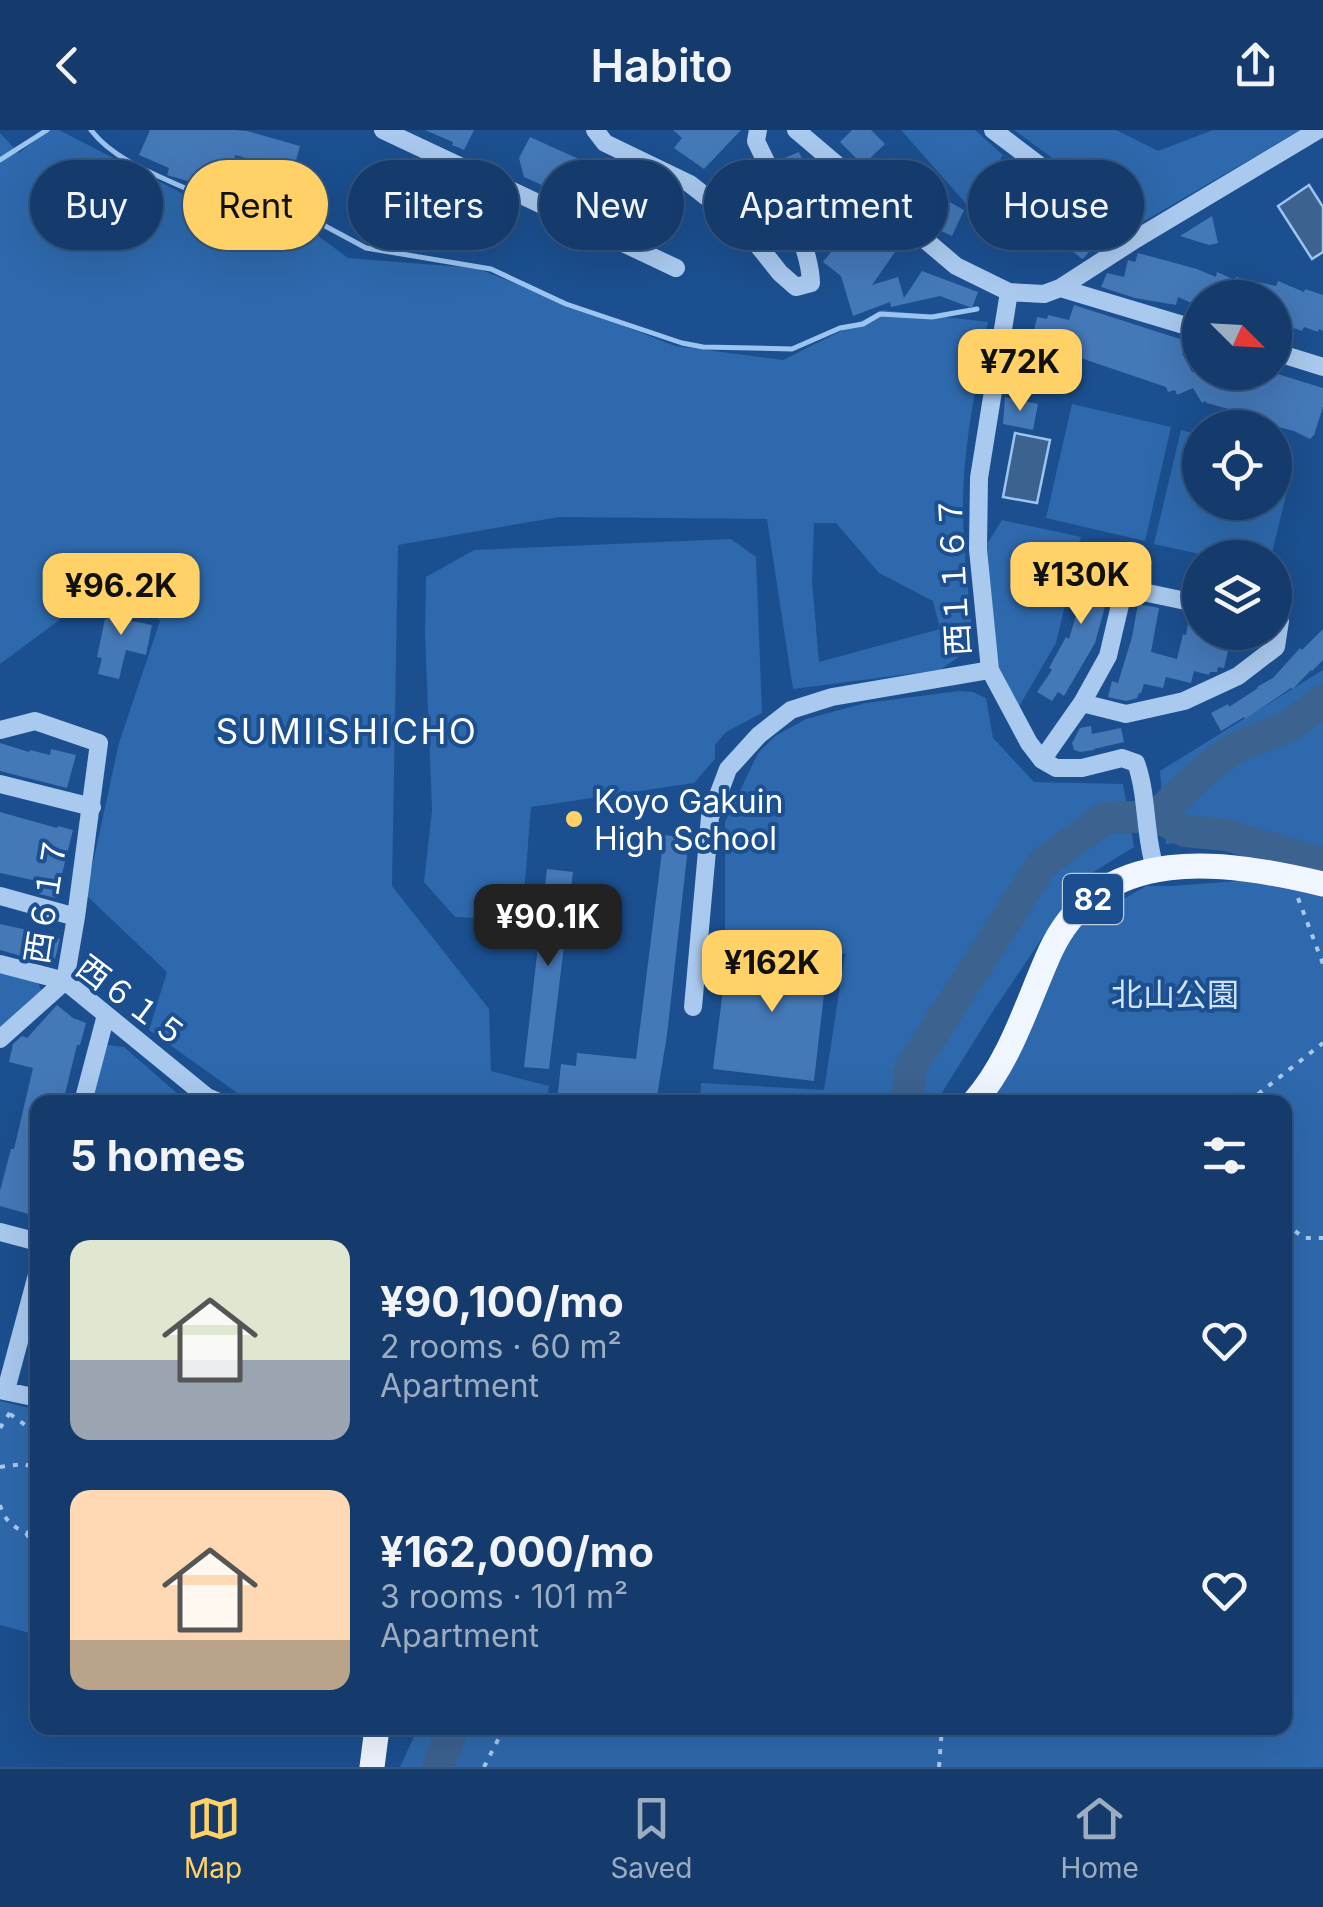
<!DOCTYPE html>
<html lang="en">
<head>
<meta charset="utf-8">
<style>
	:root { --surface:#143b6b; --page:#1d4271; --text:#f1f3f6; --muted:#9dadc1; --line:#33557e; --accent:#ffd166 }
	body { margin:0; font-family:Inter,"Noto Sans JP",sans-serif; background:var(--page); color:var(--text); height:100vh; display:flex; flex-direction:column; font-size:38px; white-space:nowrap }
	* { box-sizing:border-box; margin:0 }
	p { font-size:32px; color:var(--muted) }
	.icon { flex:none; width:55px; height:55px; fill:none; stroke:currentColor; stroke-width:2; stroke-linecap:round; stroke-linejoin:round }
	.map { position:relative; flex:1; overflow:hidden }
	.drawer { position:absolute; left:30px; top:965px; width:1262px; height:640px; display:flex; flex-direction:column; background:var(--surface); border-radius:20px; box-shadow:0 10px 40px #0002,0 0 0 2px var(--line) }
	.drawer>* { flex:none }
	.top-card { position:absolute; left:30px; top:30px; width:1265px; height:90px; display:flex; gap:20px }
	.needle { width:65px; rotate:114deg }
	.controls { position:absolute; left:1182px; top:150px; display:grid; gap:20px }
	.controls a { display:grid; place-items:center; width:110px; height:110px; border-radius:50%; background:var(--surface); box-shadow:0 10px 40px #0002,0 0 0 2px var(--line); font-size:50px }
	.price { position:absolute; translate:-50% -85px; padding:0 22px; border-radius:20px; background:var(--accent); color:#111; font-size:32px; line-height:65px; filter:drop-shadow(0 2px 5px #0008) }
	.price::after { content:''; position:absolute; left:50%; top:60px; width:30px; height:22px; margin-left:-15px; background:inherit; clip-path:polygon(0 0,100% 0,50% 100%) }
	.price.current { background:#222; color:#fff }
	ul { padding:0; list-style:none }
	li { display:flex; align-items:center; gap:30px; height:250px; padding:0 40px }
	li span { display:grid; place-items:center; flex:none; width:280px; height:200px; border-radius:20px; color:#555 }
	li>.icon { margin-inline-start:auto }
	span .icon { width:120px; height:120px; fill:#fffc; stroke-width:1 }
	li b { font-size:42px }
	h2 { display:flex; justify-content:space-between; align-items:center; height:120px; padding:0 40px; font-size:42px }
	.pill { padding:0 35px; border-radius:45px; background:var(--surface); box-shadow:0 10px 40px #0002,0 0 0 2px var(--line); font-size:35px; line-height:90px }
	.pill.current { background:var(--accent); color:#111 }
	header { display:flex; justify-content:space-between; align-items:center; height:130px; padding:0 40px; background:var(--surface); font-size:45px; font-weight:600 }
	.menu { display:flex; justify-content:space-around; align-items:center; height:140px; border-top:2px solid var(--line); background:var(--surface); font-size:28px; color:var(--muted) }
	.menu a { display:grid; justify-items:center; gap:5px }
	.menu .current { color:var(--accent) }
	.map>svg:first-child { display:block }
</style>
</head>
<body>
<header><svg class="icon" aria-label="back" viewBox="0 0 24 24"><path d="M15 5l-7 7 7 7"/></svg>Habito<svg class="icon" aria-label="share" viewBox="0 0 24 24"><path d="M12 15V3M7 8l5-5 5 5M5 13v7h14v-7"/></svg></header>
<div class="map">
<svg width="1323" height="1637" viewBox="0 0 1323 1637">
	<rect width="100%" height="100%" fill="#1b4f8f"/>
	<!-- green -->
	<path fill="#2e69ad" fill-rule="evenodd" d="M 48,0 L 59,0 L 199,72 L 271,71 L 348,128 L 476,138 L 675,216 L 783,230 L 883,180 L 988,192 C 977,252 963,315 963,377 C 963,423 969,469 974,516 L 940,540 L 793,559 L 767,389 L 559,387 L 398,415 L 392,756 L 489,879 L 491,941 L 549,956 L 547,972 L 250,972 L 149,900 L 167,842 L 86,765 L 119,613 L 160,491 L 117,447 L 0,534 L 0,3 L 19,23 ZM 814,393 L 836,393 L 879,443 L 933,471 L 940,499 L 819,532 L 812,452 Z
		M 901,0 L 975,0 L 1003,25 L 989,48 L 1033,77 L 1027,105 L 1006,119 Z
		M 1014,0 L 1116,0 L 1158,21 L 1213,0 L 1300,0 L 1141,93 Z
		M 1072,274 L 1171,297 L 1145,411 L 1046,388 Z
		M 1181,300 L 1200,305 L 1200,372 L 1275,372 L 1275,331 L 1288,357 L 1271,427 L 1213,427 L 1154,414 Z
		M 1002,390 L 1081,407 L 1056,513 L 1017,580 L 998,538 L 987,414 Z
		M 731,409 L 756,427 L 762,583 L 726,602 L 715,615 L 715,629 L 694,653 L 531,677 L 522,790 L 455,787 L 424,752 L 432,680 L 425,503 L 426,447 L 474,420 Z
		M 1323,540 L 1323,738 L 1213,709 L 1166,714 L 1160,641 Z
		M 959,561 L 973,562 L 986,568 L 993,608 L 1034,652 L 1123,654 L 1134,717 L 1082,749 L 993,881 L 936,972 L 700,972 L 701,953 L 824,960 L 845,824 L 725,808 L 725,692 L 758,623 L 775,606 L 806,589 L 866,573 Z
		M 1274,748 L 1323,765 L 1323,1637 L 400,1637 L 418,1598 L 1285,1598 L 1285,972 L 988,972 L 1074,798 L 1146,756 L 1172,756 Z
		M 0,840 L 37,850 L 41,860 L 0,897 Z
		M 107,915 L 124,917 L 187,972 L 91,972 Z
		M 0,1271 L 37,1280 L 37,1505 L 0,1495 Z"/>
	<!-- water -->
	<path fill="#3c6290" stroke="#9cc4f0" stroke-width="2.5" d="M 1309,55 L 1323,77 L 1323,122 L 1312,129 L 1278,76 Z
		M 1015,303 L 1050,310 L 1037,373 L 1003,367 Z"/>
	<g fill="none" stroke-linecap="round" stroke-linejoin="round">
		<!-- stream -->
		<path stroke="#9cc4f0" stroke-width="5" d="M 91,0 C 115,32 163,47 198,64 L 207,65 L 246,57 L 288,76 L 366,118 L 491,139 L 566,174 L 682,213 L 703,217 L 792,219 L 840,198 L 863,194 L 880,184 L 932,187 L 977,179
			M 0,30 L 47,0"/>
		<!-- river -->
		<path stroke="#3c6290" stroke-width="32" d="M 1156,686 L 1198,646 L 1234,618 L 1289,596 L 1323,570
			M 907,972 L 910,939 L 1042,734 L 1105,688 L 1156,686 L 1185,701 L 1227,705 L 1323,734
			M 438,1637 L 450,1606 L 447,1598"/>
	</g>
	<!-- building -->
	<path fill="#4478b7" d="M 150,0 L 234,0 L 247,1 L 300,16 L 293,41 L 235,25 L 232,49 L 208,47 L 205,56 L 167,45 L 169,38 L 139,25 Z
		M 425,0 L 474,0 L 464,20 L 452,15 L 453,12 Z
		M 673,0 L 741,0 L 704,39 L 674,18 L 682,8 Z
		M 852,0 L 871,0 L 885,14 L 863,35 L 840,12 Z
		M 530,7 L 583,31 L 582,36 L 591,40 L 578,72 L 568,68 L 565,72 L 544,62 L 546,57 L 524,47 L 519,28 Z
		M 799,22 L 812,53 L 822,41 L 845,62 L 833,73 L 860,97 L 862,94 L 874,104 L 872,106 L 895,122 L 872,155 L 898,147 L 904,168 L 922,141 L 978,162 L 972,178 L 940,166 L 891,177 L 890,172 L 853,186 L 841,146 L 823,132 L 844,106 L 814,80 L 805,83 L 782,29 Z
		M 422,34 L 466,53 L 459,70 L 467,73 L 456,101 L 428,90 L 419,111 L 365,87 L 369,76 L 363,74 L 371,48 L 379,51 L 384,37 L 404,43 Z
		M 740,34 L 765,80 L 754,86 L 737,58 L 730,62 L 721,44 Z
		M 1014,35 L 1073,77 L 1066,86 L 1099,109 L 1084,128 L 1082,129 L 1038,93 L 1047,82 L 1003,50 Z
		M 928,60 L 964,80 L 952,106 L 937,99 L 944,85 L 919,70 L 923,62 L 926,63 Z
		M 1212,86 L 1218,113 L 1209,115 L 1180,106 Z
		M 1138,123 L 1197,139 L 1216,147 L 1217,142 L 1235,150 L 1236,147 L 1276,156 L 1278,151 L 1304,162 L 1305,159 L 1323,165 L 1323,201 L 1319,199 L 1318,202 L 1304,197 L 1302,201 L 1275,191 L 1275,168 L 1199,168 L 1196,175 L 1178,167 L 1176,175 L 1135,168 L 1101,157 L 1107,143 L 1124,147 L 1128,130 L 1135,132 Z
		M 1074,175 L 1183,210 L 1188,220 L 1182,223 L 1192,242 L 1271,242 L 1323,258 L 1323,277 L 1314,305 L 1310,309 L 1294,301 L 1263,293 L 1264,289 L 1207,273 L 1205,271 L 1202,273 L 1193,258 L 1177,265 L 1175,260 L 1168,262 L 1166,257 L 1063,222 L 1064,218 L 1040,213 L 1042,208 L 1033,206 L 1037,187 L 1047,189 L 1048,185 L 1069,190 Z
		M 1005,267 L 1038,274 L 1033,300 L 1003,294 Z
		M 1091,422 L 1116,427 L 1103,484 L 1095,513 L 1064,566 L 1058,562 L 1052,571 L 1037,562 L 1052,540 L 1049,538 L 1066,507 L 1069,509 L 1080,472 L 1078,471 L 1083,450 L 1086,451 Z
		M 1126,425 L 1152,431 L 1149,445 L 1123,439 Z
		M 113,461 L 127,464 L 122,489 L 152,495 L 146,525 L 126,520 L 119,549 L 98,544 L 102,528 L 97,527 L 105,489 L 108,489 Z
		M 1138,474 L 1159,478 L 1151,522 L 1177,529 L 1183,504 L 1186,505 L 1188,494 L 1200,497 L 1200,502 L 1266,502 L 1265,506 L 1246,521 L 1229,517 L 1224,538 L 1218,537 L 1217,542 L 1210,542 L 1209,545 L 1194,541 L 1191,553 L 1166,547 L 1163,558 L 1144,554 L 1141,563 L 1139,563 L 1137,568 L 1134,569 L 1126,571 L 1108,567 L 1112,551 L 1118,553 L 1132,507 Z
		M 1323,499 L 1323,530 L 1312,541 L 1311,540 L 1293,559 L 1291,558 L 1245,589 L 1244,587 L 1221,601 L 1211,583 L 1228,574 L 1229,577 L 1258,558 L 1257,557 L 1273,548 L 1300,518 L 1302,520 Z
		M 1091,596 L 1092,604 L 1121,598 L 1124,612 L 1094,619 L 1094,620 L 1080,622 L 1074,620 L 1072,613 L 1080,598 Z
		M 0,613 L 29,622 L 30,620 L 50,625 L 51,619 L 76,625 L 67,658 L 0,641 Z
		M 0,682 L 57,698 L 58,696 L 73,700 L 56,768 L 39,764 L 42,752 L 0,743 Z
		M 664,705 L 689,708 L 667,905 L 656,972 L 557,972 L 561,934 L 576,936 L 577,923 L 636,929 Z
		M 547,739 L 573,742 L 549,939 L 524,937 Z
		M 0,794 L 55,806 L 54,808 L 60,809 L 55,829 L 48,827 L 46,833 L 0,820 Z
		M 728,820 L 836,832 L 834,856 L 825,855 L 814,951 L 713,939 Z
		M 57,875 L 73,888 L 86,893 L 80,915 L 77,915 L 63,972 L 38,972 L 38,1067 L 32,1085 L 0,1076 L 0,1061 L 11,1019 L 14,1019 L 33,938 L 9,932 L 13,914 L 22,906 L 27,908 Z"/>
	<g fill="none" stroke-linecap="round" stroke-linejoin="round">
		<!-- path -->
		<path stroke="#a9c9ee" stroke-width="4" stroke-dasharray="5 8" stroke-linecap="butt" d="M 1298,768 L 1323,834
			M 1248,972 L 1323,913
			M 1285,1093 L 1304,1108 L 1323,1108
			M 10,1284 L 28,1297
			M 0,1298 L 11,1281
			M 0,1337 L 23,1334 L 38,1338
			M 0,1375 C 4,1392 20,1404 38,1404
			M 26,1403 L 38,1422
			M 484,1637 L 504,1598
			M 939,1637 L 942,1598"/>
		<!-- minor -->
		<path stroke="#a9c9ee" stroke-width="18" d="M 383,0 L 676,138
			M 595,0 L 605,13 L 690,54 L 741,94 L 780,143 L 796,157 L 811,153 C 810,111 774,50 756,11 L 758,0
			M 796,0 L 956,136 L 1009,162 L 1044,164 L 1060,158 L 1136,109
			M 993,0 L 1136,109 L 1318,0
			M 1060,158 L 1200,200
			M 1009,162 L 979,348 L 978,419 L 990,540 L 1029,613 L 1042,630 L 1056,638 L 1082,638 L 1122,628 L 1136,633 C 1148,666 1144,704 1155,738
			M 1275,222 L 1323,237
			M 1082,573 L 1126,584 L 1184,571 L 1238,546 L 1276,517 L 1280,491 L 1275,490
			M 0,600 L 35,591 L 99,613 L 76,787 L 65,851 L 0,909
			M 1042,630 L 1082,573 L 1108,526 L 1124,458 L 1200,474
			M 0,654 L 92,677
			M 0,766 L 76,787
			M 0,834 L 65,851 L 207,967 L 219,972
			M 693,877 L 710,687 L 728,639 L 759,605 L 791,580 L 832,567 L 990,540
			M 83,972 L 106,885
			M 0,1102 L 38,1112
			M 0,1260 L 38,1268
			M 6,1260 L 38,1141"/>
		<!-- major -->
		<path stroke="#f0f6ff" stroke-width="25" d="M 974,972 C 1011,930 1027,873 1050,822 C 1101,711 1226,731 1323,754
			M 372,1637 L 377,1598"/>
	</g>
	<!-- markers -->
	<circle fill="#ffd166" stroke="#1b4f8f" stroke-width="4" cx="574" cy="689" r="10"/>
	<g text-anchor="middle" dominant-baseline="central" stroke-width="8" stroke-linejoin="round" paint-order="stroke">
		<!-- shield labels -->
		<rect fill="#1b4f8f" stroke="#bbcadd" stroke-width="2.5" x="1063" y="744" width="60" height="50" rx="8"/>
		<g font-size="30" font-weight="bold" fill="#fff">
			<text x="1093" y="769">82</text>
		</g>
		<!-- street labels -->
		<g font-size="32" fill="#fff" stroke="#1b4f8f">
			<text transform="translate(954 446) rotate(-93)">西１１６７</text>
			<text transform="translate(46 770) rotate(-81)">西６１７</text>
			<text transform="translate(132 871) rotate(37)">西６１５</text>
		</g>
		<!-- poi labels -->
		<g font-size="32" fill="#fff" stroke="#1b4f8f" text-anchor="start">
			<text x="594" y="671">Koyo Gakuin<tspan x="594" dy="37">High School</tspan></text>
		</g>
		<!-- park labels -->
		<g font-size="32" fill="#cfe3fa" stroke="#1b4f8f">
			<text x="1175" y="864">北山公園</text>
		</g>
		<!-- neighbourhood labels -->
		<g font-size="35" letter-spacing="2.5" fill="#fff" stroke="#1b4f8f">
			<text x="347" y="601">SUMIISHICHO</text>
		</g>
	</g>
</svg>
<div class="controls">
<a><svg class="needle" viewBox="-14 -14 28 28"><path d="M0-13l5 13h-10z" fill="#e53935"/><path d="M0 13l5-13h-10z" fill="#9dadc1"/></svg></a>
<a><svg class="icon" aria-label="locate" viewBox="0 0 24 24"><circle cx="12" cy="12" r="6"/><path d="M12 2v4M12 18v4M2 12h4M18 12h4"/></svg></a>
<a><svg class="icon" aria-label="layers" viewBox="0 0 24 24"><path d="M12 4l9 5-9 5-9-5zM3 14l9 5 9-5"/></svg></a>
</div>
<b class="price" style="left:1020px;top:284px">¥72K</b>
<b class="price" style="left:1081px;top:497px">¥130K</b>
<b class="price" style="left:121px;top:508px">¥96.2K</b>
<b class="price current" style="left:548px;top:839px">¥90.1K</b>
<b class="price" style="left:772px;top:885px">¥162K</b>
<div class="top-card">
<a class="pill">Buy</a>
<a class="pill current">Rent</a>
<a class="pill">Filters</a>
<a class="pill">New</a>
<a class="pill">Apartment</a>
<a class="pill">House</a>
</div>
<section class="drawer">
<h2>5 homes<svg class="icon" aria-label="filters" viewBox="0 0 24 24"><path d="M4 7h16M4 17h16"/><circle cx="9" cy="7" r="2"/><circle cx="15" cy="17" r="2"/></svg></h2>
<ul>
<li><span style="background:linear-gradient(#dfe7d0 60%,#9aa5b1 0)"><svg class="icon" aria-label="home" viewBox="0 0 24 24"><path d="M3 11l9-7 9 7M6 9v11h12V9"/></svg></span><div><b>¥90,100/mo</b><p>2 rooms · 60 m²</p><p>Apartment</p></div><svg class="icon" aria-label="heart" viewBox="0 0 24 24"><path d="M12 20l-8-8c-3-5 5-10 8-4 3-6 11-1 8 4z"/></svg></li>
<li><span style="background:linear-gradient(#ffd9b3 75%,#b9a48a 0)"><svg class="icon" aria-label="home" viewBox="0 0 24 24"><path d="M3 11l9-7 9 7M6 9v11h12V9"/></svg></span><div><b>¥162,000/mo</b><p>3 rooms · 101 m²</p><p>Apartment</p></div><svg class="icon" aria-label="heart" viewBox="0 0 24 24"><path d="M12 20l-8-8c-3-5 5-10 8-4 3-6 11-1 8 4z"/></svg></li>
</ul>
</section>
</div>
<nav class="menu">
<a class="current"><svg class="icon" aria-label="map" viewBox="0 0 24 24"><path d="M3 6l6-2 6 2 6-2v14l-6 2-6-2-6 2zM9 4v14M15 6v14"/></svg>Map</a>
<a><svg class="icon" aria-label="saved" viewBox="0 0 24 24"><path d="M7 4h10v16l-5-4-5 4z"/></svg>Saved</a>
<a><svg class="icon" aria-label="home" viewBox="0 0 24 24"><path d="M3 11l9-7 9 7M6 9v11h12V9"/></svg>Home</a>
</nav>
</body>
</html>
